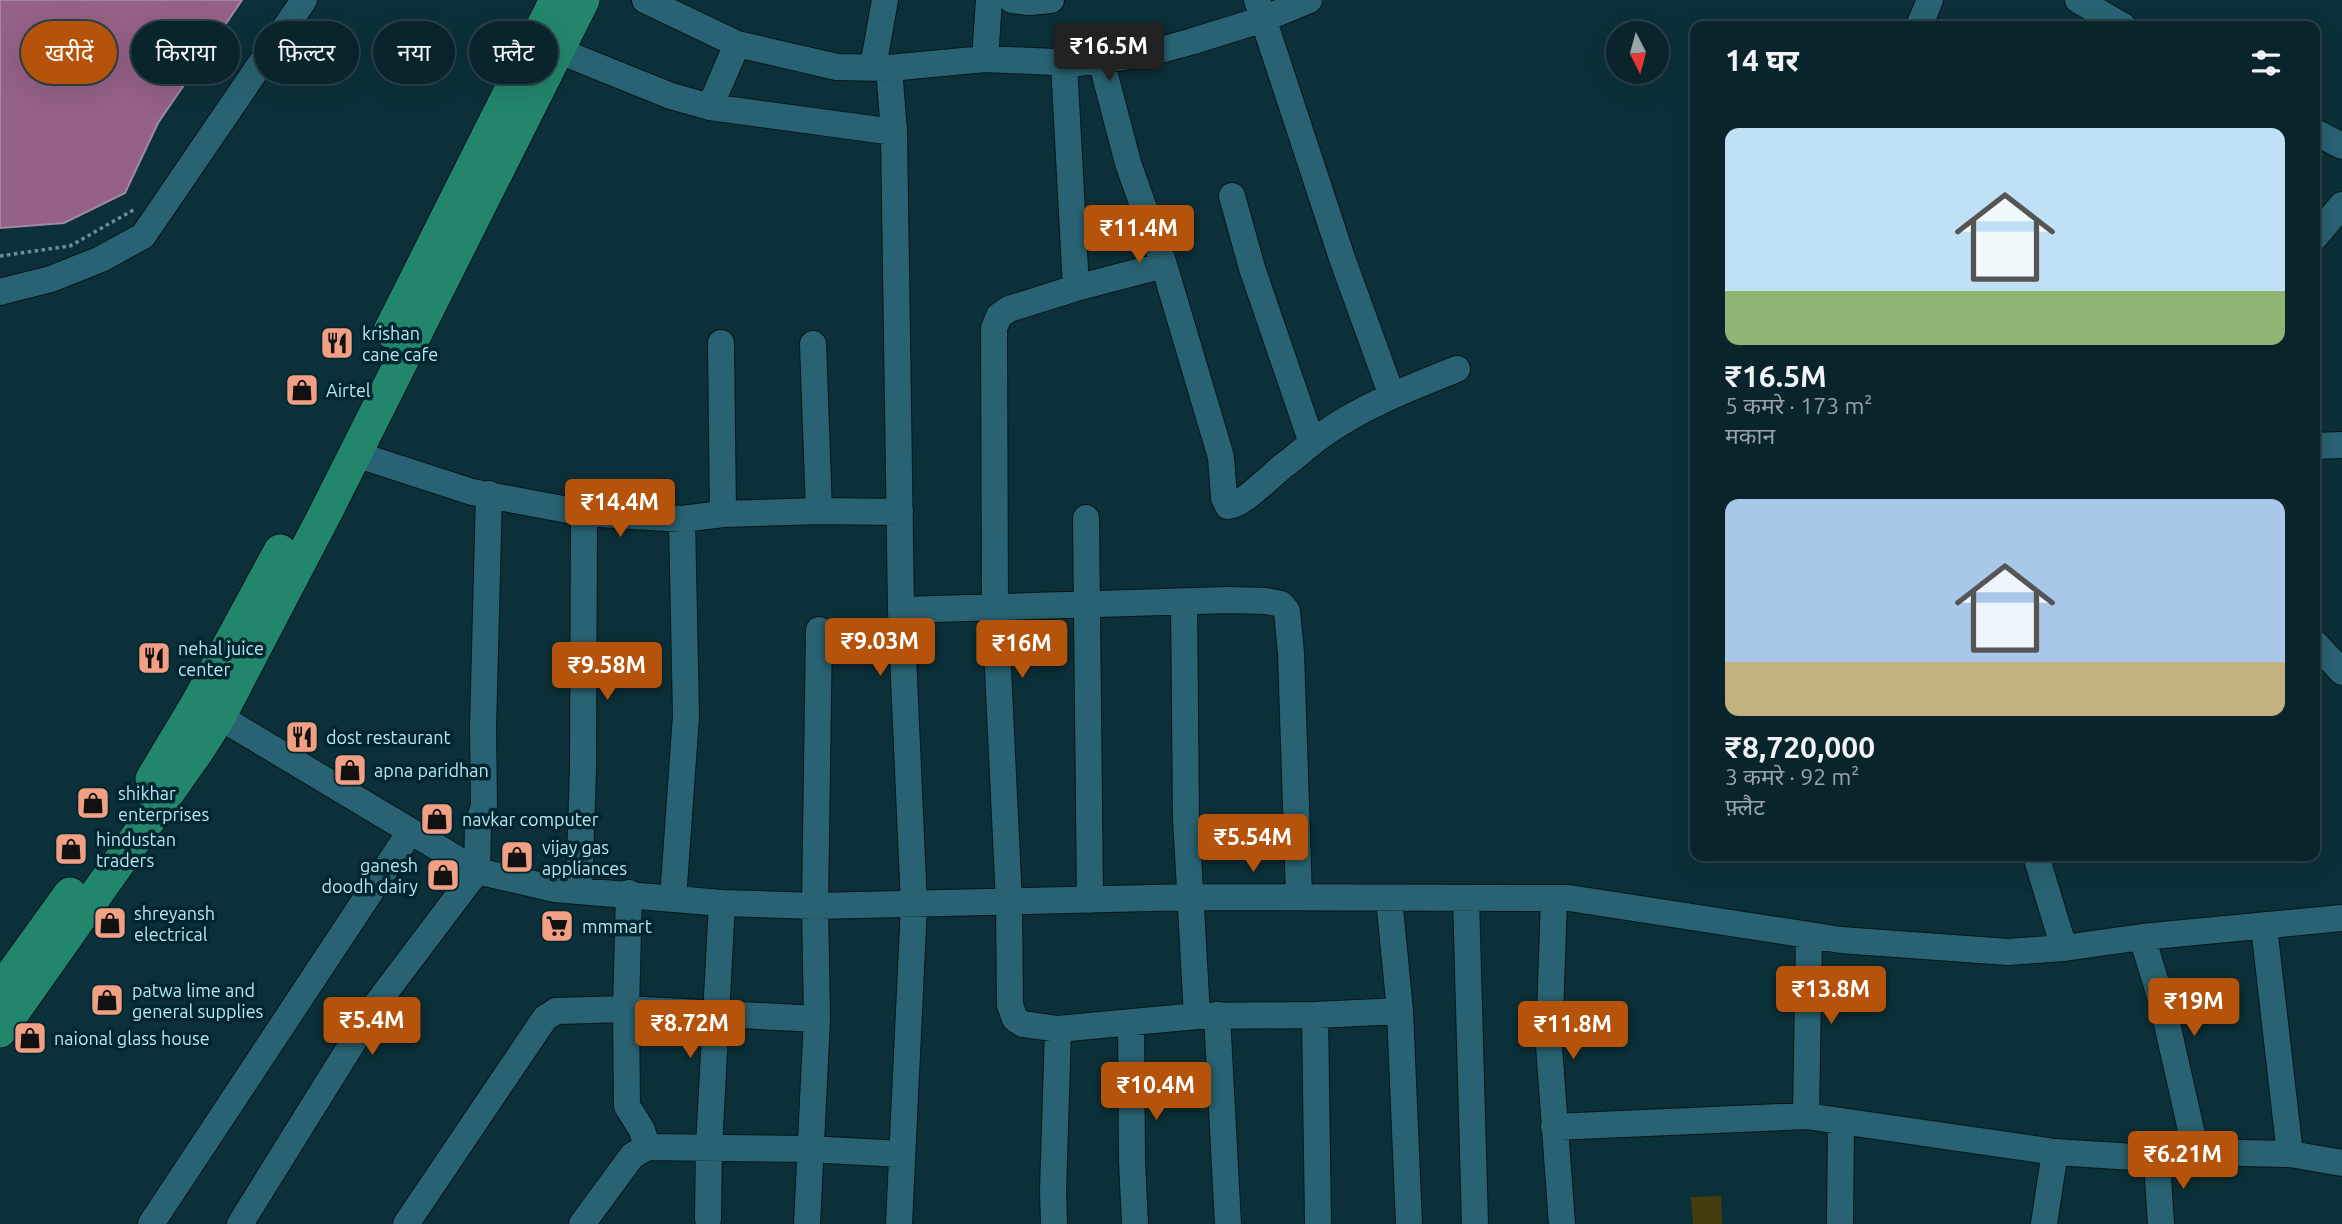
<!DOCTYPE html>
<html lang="hi">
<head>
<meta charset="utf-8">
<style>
	:root { --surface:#09242b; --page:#173037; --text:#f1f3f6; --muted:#99a4a9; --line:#294147; --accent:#b45309 }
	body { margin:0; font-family:Ubuntu,"Noto Sans Devanagari",sans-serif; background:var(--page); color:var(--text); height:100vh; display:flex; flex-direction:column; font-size:26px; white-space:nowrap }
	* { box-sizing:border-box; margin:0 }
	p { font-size:23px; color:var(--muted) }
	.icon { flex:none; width:38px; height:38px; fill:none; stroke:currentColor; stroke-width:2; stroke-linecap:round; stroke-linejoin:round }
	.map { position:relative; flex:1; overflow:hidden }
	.drawer { position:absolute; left:1690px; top:21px; width:630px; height:840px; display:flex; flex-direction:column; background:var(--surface); border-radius:14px; box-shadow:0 7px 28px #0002,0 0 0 2px var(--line) }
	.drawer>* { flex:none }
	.guide { position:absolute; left:21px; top:21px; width:665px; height:63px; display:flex; gap:14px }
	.needle { width:46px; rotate:174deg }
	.tools { position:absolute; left:1606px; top:21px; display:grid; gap:14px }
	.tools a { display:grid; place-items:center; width:63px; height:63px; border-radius:50%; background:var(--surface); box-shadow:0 7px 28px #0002,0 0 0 2px var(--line); font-size:35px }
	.price { position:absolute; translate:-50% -60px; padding:0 16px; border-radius:7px; background:var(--accent); color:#fff; font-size:23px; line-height:46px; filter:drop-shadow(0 2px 4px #0008) }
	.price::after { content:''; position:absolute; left:50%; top:42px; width:21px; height:16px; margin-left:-10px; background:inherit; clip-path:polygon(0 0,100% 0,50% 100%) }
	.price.on { background:#222; color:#fff }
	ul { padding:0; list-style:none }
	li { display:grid; align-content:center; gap:14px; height:371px; padding:0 35px }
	li span { display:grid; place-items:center; height:217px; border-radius:14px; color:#555 }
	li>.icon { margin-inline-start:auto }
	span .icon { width:126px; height:126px; fill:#fffc; stroke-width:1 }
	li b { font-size:30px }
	h2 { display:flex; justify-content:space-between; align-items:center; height:84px; padding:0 35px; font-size:30px }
	.chip { padding:0 24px; border-radius:32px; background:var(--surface); box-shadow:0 7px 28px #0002,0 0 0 2px var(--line); font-size:24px; line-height:63px }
	.chip.on { background:var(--accent); color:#fff }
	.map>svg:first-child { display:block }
</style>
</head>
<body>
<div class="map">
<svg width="2342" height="1224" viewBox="0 0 2342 1224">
	<rect width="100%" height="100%" fill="#0c3039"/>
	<!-- water -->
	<path fill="#956185" stroke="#9f89a7" stroke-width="2" d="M 0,0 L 242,0 L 158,123 L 125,193 L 64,223 L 0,228 Z"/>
	<!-- building -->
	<path fill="#453c0d" d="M 1721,1196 L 1722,1224 L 1693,1224 L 1691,1197 Z"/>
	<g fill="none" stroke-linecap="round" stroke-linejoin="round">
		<defs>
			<path id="minor" d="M 645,0 L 737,44 L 837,67 L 889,68 L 985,59 L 1078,63 L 1146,54 L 1190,42 L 1264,19 L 1309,0
				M 1012,0 L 1029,2 L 1051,0
				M 1257,0 L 1342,258 L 1392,396
				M 2078,0 L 2123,26
				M 1919,26 L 1930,0
				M 557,50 L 671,96 L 710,107 L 894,132 L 889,68
				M 985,59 L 989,0
				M 1101,60 L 1128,163 L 1164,265 L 1221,457 L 1224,498 L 1228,506 C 1240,507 1271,476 1283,466 C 1296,457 1308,445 1321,436 C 1360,407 1412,387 1457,369
				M 1064,63 L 1076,288
				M 873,67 L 885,0
				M 710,107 L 737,44
				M 894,132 L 901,610 L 914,905 L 899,1224
				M 2315,132 L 2342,146
				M 1232,196 L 1252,268 L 1312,443
				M 2315,237 L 2342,205
				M 1164,265 L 1076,288 L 1009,309 L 999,316 L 994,328 L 995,606 L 1009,902 L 1010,1005 L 1015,1019 L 1023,1024 L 1058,1029 L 1197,1016 L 1315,1015 L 1400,1011
				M 0,292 L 51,279 L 101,259 L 143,236 L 304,0
				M 721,343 L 723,514
				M 813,344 L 819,511
				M 2315,446 L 2342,445
				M 355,454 L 472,492 L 584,513 L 682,519 L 723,514 L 819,511 L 900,512
				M 1086,518 L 1090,900
				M 1184,602 L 1186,817 L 1197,1016
				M 901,610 L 1228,600 L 1266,601 L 1281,604 L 1287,611 L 1291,653 L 1299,897
				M 2315,643 L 2342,672
				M 203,707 L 477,871 L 555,889 L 722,903 L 815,906 L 1192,897 L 1569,898 L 1841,940 L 2008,952 L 2064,948 L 2142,937 L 2342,918
				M 2036,856 L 2064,948
				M 579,891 L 583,768 L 584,513
				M 1389,898 L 1400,1011 L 1409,1224
				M 1466,898 L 1475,1224
				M 1554,898 L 1549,1046 L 1562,1224
				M 673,899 L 686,716 L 682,519
				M 2264,927 L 2290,1154
				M 2142,937 L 2163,1006 L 2196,1152
				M 1217,1015 L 1228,1224
				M 1315,1015 L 1318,1224
				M 1131,1022 L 1132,1161 L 1135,1224
				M 1806,1116 L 1809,935
				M 1554,1127 L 1806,1116 L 2055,1152 L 2150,1158 L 2157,1163 L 2196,1152 L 2290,1154 L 2342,1163
				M 647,1147 L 809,1149 L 901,1154
				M 2157,1163 L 2161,1224
				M 708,1219 L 709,1147 L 722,903
				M 151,1224 L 410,832
				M 240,1224 L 378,1002 L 477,871 L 478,825 L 484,805 L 483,728 L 489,494
				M 406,1224 L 545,1018 L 556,1011 L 626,1009 L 817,1019
				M 582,1224 L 632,1156 L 647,1147 L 642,1130 L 627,1106 L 626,1009 L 629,893
				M 807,1224 L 817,1019 L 815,906 L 819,630
				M 1054,1224 L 1053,1191 L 1058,1029
				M 1840,1224 L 1841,1121
				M 2044,1224 L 2055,1152"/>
			<path id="major" d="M 390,331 L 556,0
				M 152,779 L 197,704 L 280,551
				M 0,991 L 70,894
				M 0,1031 L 196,753 L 219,717 L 327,510 L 583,0"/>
		</defs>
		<!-- minor casing -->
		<use href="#minor" stroke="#08161a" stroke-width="28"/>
		<!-- major casing -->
		<use href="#major" stroke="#08161a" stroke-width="35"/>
		<!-- path -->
		<path stroke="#66909d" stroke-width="3.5" stroke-dasharray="3.5 3.5" stroke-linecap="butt" d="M 0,256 L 70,246 L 135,209"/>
		<!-- minor -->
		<use href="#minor" stroke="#296373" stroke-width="26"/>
		<!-- major -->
		<use href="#major" stroke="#22866c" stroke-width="33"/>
	</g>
	<!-- icons -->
	<defs>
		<symbol id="restaurant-square" viewBox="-11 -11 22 22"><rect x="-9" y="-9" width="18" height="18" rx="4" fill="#f39f84" stroke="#01262f"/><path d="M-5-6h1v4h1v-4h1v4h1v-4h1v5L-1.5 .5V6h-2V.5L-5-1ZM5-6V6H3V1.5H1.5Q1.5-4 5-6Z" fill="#111"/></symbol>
		<symbol id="shop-square" viewBox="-11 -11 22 22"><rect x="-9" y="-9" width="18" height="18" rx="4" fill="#f39f84" stroke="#01262f"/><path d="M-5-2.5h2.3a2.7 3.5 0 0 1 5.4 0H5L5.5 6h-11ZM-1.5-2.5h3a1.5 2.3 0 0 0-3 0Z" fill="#111"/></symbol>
		<symbol id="supermarket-square" viewBox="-11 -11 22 22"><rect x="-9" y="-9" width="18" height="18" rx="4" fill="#f39f84" stroke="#01262f"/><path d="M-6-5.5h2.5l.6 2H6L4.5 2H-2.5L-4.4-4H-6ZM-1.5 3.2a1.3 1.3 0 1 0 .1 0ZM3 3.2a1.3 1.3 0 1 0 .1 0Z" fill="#111"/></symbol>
	</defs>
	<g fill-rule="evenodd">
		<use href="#restaurant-square" x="318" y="324" width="38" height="38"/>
		<use href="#shop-square" x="283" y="371" width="38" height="38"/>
		<use href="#restaurant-square" x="135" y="639" width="38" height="38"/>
		<use href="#restaurant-square" x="283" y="718" width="38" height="38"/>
		<use href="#shop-square" x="331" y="751" width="38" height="38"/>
		<use href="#shop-square" x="74" y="784" width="38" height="38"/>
		<use href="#shop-square" x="418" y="800" width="38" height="38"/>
		<use href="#shop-square" x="52" y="830" width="38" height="38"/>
		<use href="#shop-square" x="498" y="838" width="38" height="38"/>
		<use href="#shop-square" x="424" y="856" width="38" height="38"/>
		<use href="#shop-square" x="91" y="904" width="38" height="38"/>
		<use href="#supermarket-square" x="538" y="907" width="38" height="38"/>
		<use href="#shop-square" x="88" y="981" width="38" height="38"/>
		<use href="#shop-square" x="11" y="1019" width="38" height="38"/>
	</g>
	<g text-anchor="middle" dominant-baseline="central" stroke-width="7" stroke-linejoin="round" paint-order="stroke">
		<!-- poi labels -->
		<g font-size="18" fill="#b6e7f6" stroke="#01262f" text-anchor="start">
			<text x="362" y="333">krishan<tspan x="362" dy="21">cane cafe</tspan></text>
			<text x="326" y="390">Airtel</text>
			<text x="178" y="648">nehal juice<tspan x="178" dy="21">center</tspan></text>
			<text x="326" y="737">dost restaurant</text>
			<text x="374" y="770">apna paridhan</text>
			<text x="118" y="793">shikhar<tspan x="118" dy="21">enterprises</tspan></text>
			<text x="462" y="819">navkar computer</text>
			<text x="96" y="839">hindustan<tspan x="96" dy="21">traders</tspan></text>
			<text x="542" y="847">vijay gas<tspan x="542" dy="21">appliances</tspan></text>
			<text x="418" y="865" text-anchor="end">ganesh<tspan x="418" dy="21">doodh dairy</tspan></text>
			<text x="134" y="913">shreyansh<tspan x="134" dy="21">electrical</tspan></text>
			<text x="582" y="926">mmmart</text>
			<text x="132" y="990">patwa lime and<tspan x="132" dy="21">general supplies</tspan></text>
			<text x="54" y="1038">naional glass house</text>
		</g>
	</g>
</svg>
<div class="tools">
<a><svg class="needle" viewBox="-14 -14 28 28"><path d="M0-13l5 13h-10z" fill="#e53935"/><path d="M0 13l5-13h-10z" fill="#99a4a9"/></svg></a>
</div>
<b class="price on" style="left:1109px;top:83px">₹16.5M</b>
<b class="price" style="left:1139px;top:265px">₹11.4M</b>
<b class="price" style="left:620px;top:539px">₹14.4M</b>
<b class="price" style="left:880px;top:678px">₹9.03M</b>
<b class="price" style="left:1022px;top:680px">₹16M</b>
<b class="price" style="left:607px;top:702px">₹9.58M</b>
<b class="price" style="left:1253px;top:874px">₹5.54M</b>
<b class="price" style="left:1831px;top:1026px">₹13.8M</b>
<b class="price" style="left:2194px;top:1038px">₹19M</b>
<b class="price" style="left:372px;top:1057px">₹5.4M</b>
<b class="price" style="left:690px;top:1060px">₹8.72M</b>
<b class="price" style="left:1573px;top:1061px">₹11.8M</b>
<b class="price" style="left:1156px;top:1122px">₹10.4M</b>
<b class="price" style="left:2183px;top:1191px">₹6.21M</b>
<div class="guide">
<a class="chip on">खरीदें</a>
<a class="chip">किराया</a>
<a class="chip">फ़िल्टर</a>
<a class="chip">नया</a>
<a class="chip">फ़्लैट</a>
</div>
<section class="drawer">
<h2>14 घर<svg class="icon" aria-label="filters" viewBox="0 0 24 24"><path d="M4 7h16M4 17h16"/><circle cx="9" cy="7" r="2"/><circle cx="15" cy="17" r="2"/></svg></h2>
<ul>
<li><span style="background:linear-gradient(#bfe0f5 75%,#8fb573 0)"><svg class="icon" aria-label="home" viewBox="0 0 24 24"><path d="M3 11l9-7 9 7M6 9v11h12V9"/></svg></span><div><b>₹16.5M</b><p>5 कमरे · 173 m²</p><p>मकान</p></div></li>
<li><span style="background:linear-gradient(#a9c7e8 75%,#c2b280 0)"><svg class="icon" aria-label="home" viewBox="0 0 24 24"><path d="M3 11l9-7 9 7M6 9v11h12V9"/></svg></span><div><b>₹8,720,000</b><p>3 कमरे · 92 m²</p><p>फ़्लैट</p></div></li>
</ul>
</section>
</div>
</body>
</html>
